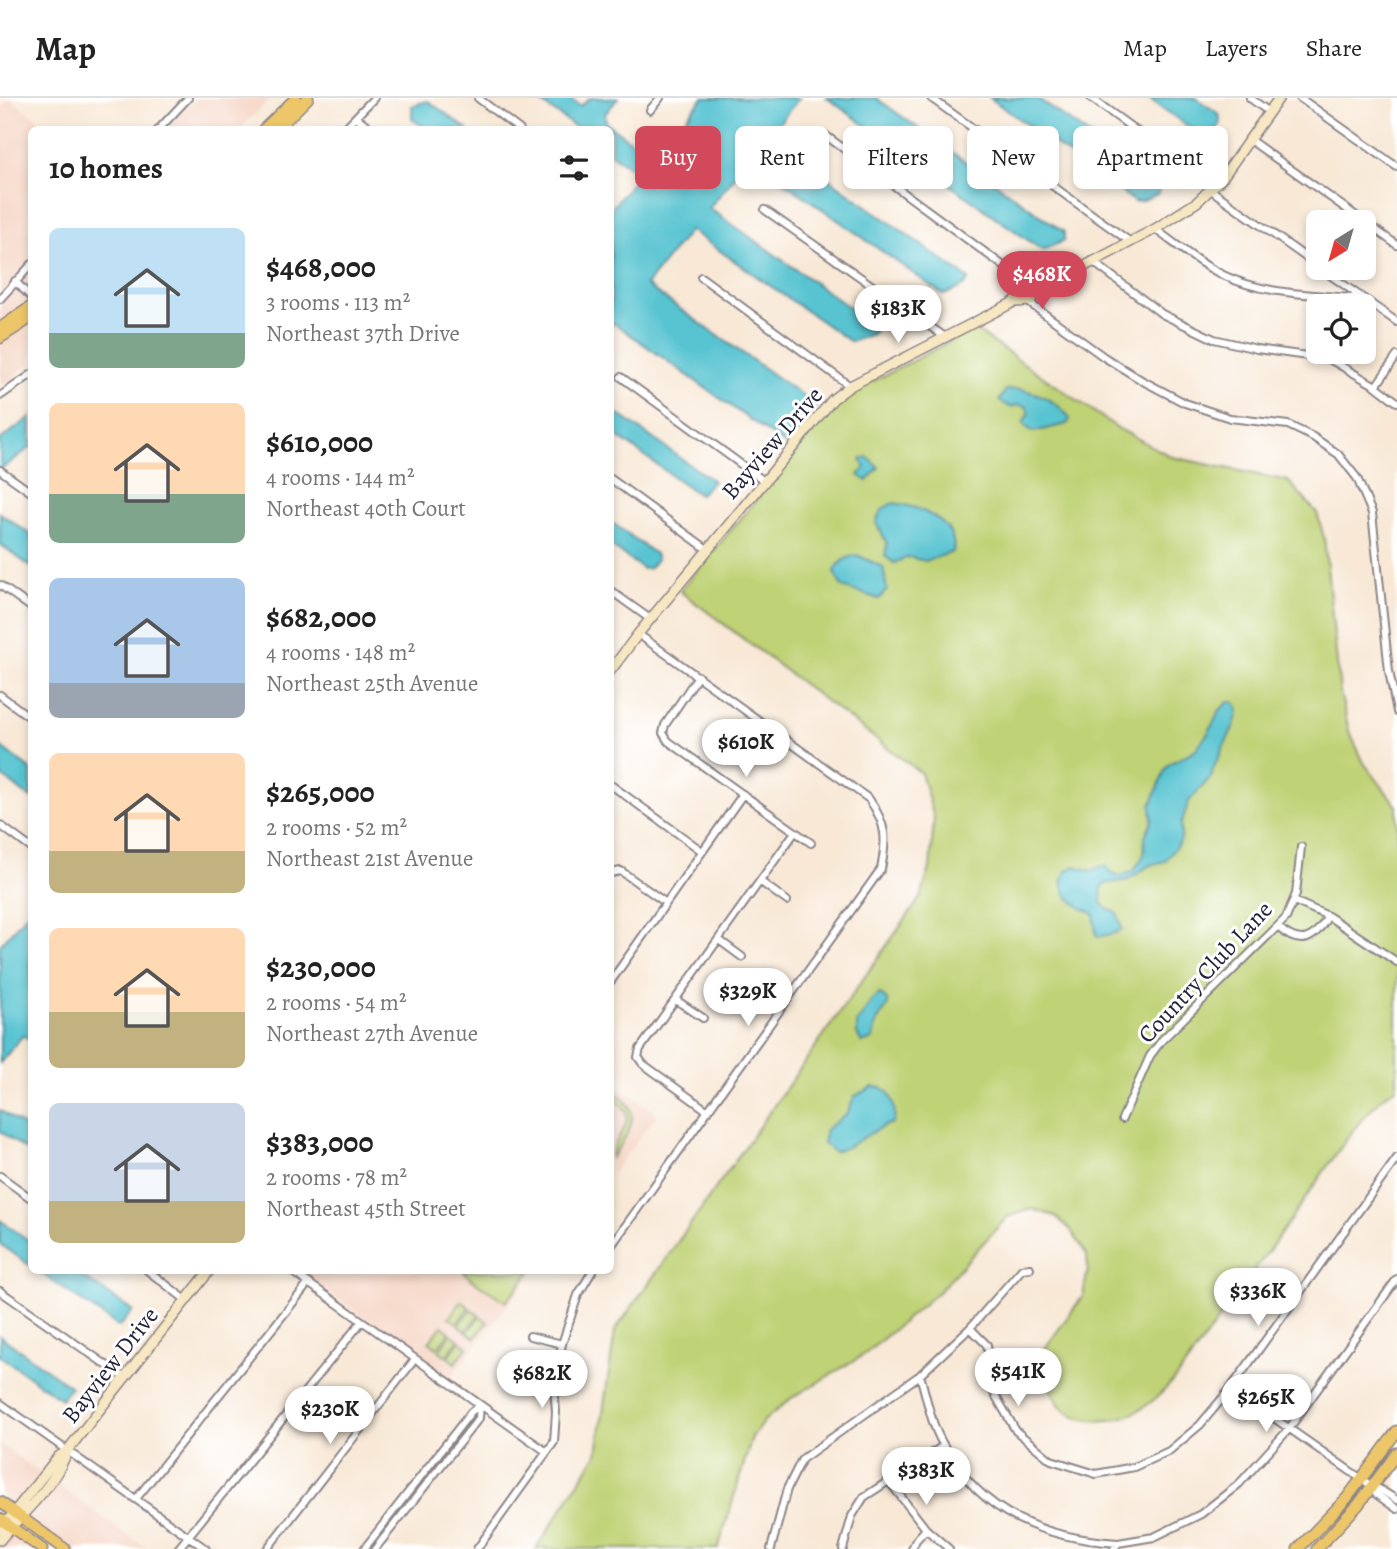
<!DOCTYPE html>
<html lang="en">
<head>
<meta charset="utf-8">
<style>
	:root { --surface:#fff; --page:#f2f2f2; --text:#222; --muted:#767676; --line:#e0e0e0; --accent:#d1495b }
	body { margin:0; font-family:Alegreya,serif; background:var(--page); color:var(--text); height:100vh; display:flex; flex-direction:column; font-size:26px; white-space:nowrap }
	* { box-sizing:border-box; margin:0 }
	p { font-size:23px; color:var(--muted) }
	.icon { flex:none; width:38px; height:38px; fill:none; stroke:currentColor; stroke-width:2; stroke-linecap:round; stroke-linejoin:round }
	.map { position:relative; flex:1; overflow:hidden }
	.sheet { position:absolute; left:28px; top:28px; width:586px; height:1148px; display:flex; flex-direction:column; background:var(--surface); border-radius:10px; box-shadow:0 4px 10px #0003 }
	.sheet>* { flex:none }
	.top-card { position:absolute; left:635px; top:28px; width:656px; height:63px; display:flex; gap:14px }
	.needle { width:46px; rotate:217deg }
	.buttons { position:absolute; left:1306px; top:112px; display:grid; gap:14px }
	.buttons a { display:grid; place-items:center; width:70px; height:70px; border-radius:10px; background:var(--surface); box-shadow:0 4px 10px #0003; font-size:35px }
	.price { position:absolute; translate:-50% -60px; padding:0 16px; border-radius:24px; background:#fff; color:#222; font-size:23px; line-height:46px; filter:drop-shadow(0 2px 4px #0008) }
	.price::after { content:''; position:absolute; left:50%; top:42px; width:21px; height:16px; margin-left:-10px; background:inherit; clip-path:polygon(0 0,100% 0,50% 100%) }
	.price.active { background:var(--accent); color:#fff }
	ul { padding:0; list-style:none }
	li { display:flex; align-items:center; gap:21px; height:175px; padding:0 21px }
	li span { display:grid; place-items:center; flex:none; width:196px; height:140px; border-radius:10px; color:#555 }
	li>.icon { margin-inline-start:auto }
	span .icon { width:84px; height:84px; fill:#fffc; stroke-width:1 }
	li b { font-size:30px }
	h2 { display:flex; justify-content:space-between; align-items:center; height:84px; padding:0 21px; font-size:30px }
	.chip { padding:0 24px; border-radius:10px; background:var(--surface); box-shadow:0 4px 10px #0003; font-size:24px; line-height:63px }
	.chip.active { background:var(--accent); color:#fff }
	header { display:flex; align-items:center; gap:42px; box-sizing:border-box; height:98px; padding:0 35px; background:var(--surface); border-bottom:2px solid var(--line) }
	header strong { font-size:33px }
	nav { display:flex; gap:38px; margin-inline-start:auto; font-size:24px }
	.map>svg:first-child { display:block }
</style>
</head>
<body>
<header>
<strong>Map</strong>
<nav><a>Map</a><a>Layers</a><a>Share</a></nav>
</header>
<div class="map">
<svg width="1397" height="1451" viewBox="0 0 1397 1451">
	<rect width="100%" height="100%" fill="#fff"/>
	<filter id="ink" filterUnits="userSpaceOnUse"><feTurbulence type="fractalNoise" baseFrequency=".0143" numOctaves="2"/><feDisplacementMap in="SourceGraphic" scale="14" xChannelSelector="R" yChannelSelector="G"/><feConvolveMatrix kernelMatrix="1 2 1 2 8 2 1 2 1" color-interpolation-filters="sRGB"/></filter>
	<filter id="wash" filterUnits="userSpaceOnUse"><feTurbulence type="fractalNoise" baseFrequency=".00686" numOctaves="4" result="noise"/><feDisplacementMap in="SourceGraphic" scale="28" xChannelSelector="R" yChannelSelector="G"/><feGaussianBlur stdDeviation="1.57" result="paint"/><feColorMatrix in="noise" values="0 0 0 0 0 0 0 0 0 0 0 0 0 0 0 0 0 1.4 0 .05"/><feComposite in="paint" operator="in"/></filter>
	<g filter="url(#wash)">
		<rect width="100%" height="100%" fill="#f8e8d5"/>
		<!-- built -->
		<path fill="#f5d3c1" d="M 196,0 L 271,0 L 240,31 L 166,31 Z
			M 10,1 L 51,31 L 32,32 L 31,265 L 0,288 L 0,10 Z
			M 611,983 L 658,1016 L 611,1076 Z
			M 297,1173 L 535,1173 L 450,1280 Z
			M 0,1346 L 147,1451 L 0,1451 Z"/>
		<!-- green -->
		<path fill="#bfd275" stroke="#707a58" stroke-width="2" d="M 974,231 L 1119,331 L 1172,359 L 1288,383 L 1317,415 L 1324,440 L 1340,594 L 1349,633 L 1364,665 L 1397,708 L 1397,989 C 1365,1010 1346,1043 1324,1073 C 1289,1125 1253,1175 1216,1225 C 1194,1255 1174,1289 1143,1310 C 1118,1326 1074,1330 1056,1302 C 1048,1288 1044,1272 1040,1257 L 1083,1198 L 1088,1171 L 1087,1157 L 1070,1131 L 1055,1118 L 1032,1111 L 1007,1119 L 939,1193 L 865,1256 L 790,1301 L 765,1322 L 752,1339 L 718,1451 L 536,1451 L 597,1356 L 615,1233 L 921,799 L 930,770 L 934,720 L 921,675 L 680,493 L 833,310 L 854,293 Z
			M 611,993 C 648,1010 628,1038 611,1060 C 611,1039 647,1019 611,999 Z
			M 463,1173 L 531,1173 L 506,1204 L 471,1181 Z
			M 462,1203 L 469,1209 L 457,1225 L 449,1219 Z
			M 471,1211 L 479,1217 L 466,1233 L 458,1227 Z
			M 480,1218 L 488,1224 L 475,1240 L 467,1234 Z
			M 442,1228 L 450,1234 L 437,1250 L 429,1244 Z
			M 451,1236 L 459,1242 L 446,1258 L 439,1252 Z
			M 460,1243 L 468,1249 L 455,1265 L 448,1259 Z"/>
		<!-- water -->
		<path fill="#58c4d1" stroke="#3d7386" stroke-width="2" d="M 535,0 L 569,0 L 580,8 L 591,0 L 618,0 L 605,16 L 606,25 L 653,59 L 703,0 L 799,0 L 769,38 L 969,181 L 964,188 L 944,197 L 750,60 L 709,110 L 877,229 L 872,236 L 851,244 L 690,132 L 646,187 L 816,307 L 784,346 L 614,225 L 611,228 L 611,111 L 639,76 L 611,56 L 611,32 L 578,31 Z
			M 827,0 L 876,0 L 1064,134 L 1064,143 L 1042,152 Z
			M 990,0 L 1037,0 L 1157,85 L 1159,95 L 1143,103 L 1135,104 Z
			M 1148,0 L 1196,0 L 1219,16 L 1221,25 L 1212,38 L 1203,39 Z
			M 427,3 L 428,3 L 467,31 L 427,31 L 412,21 L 412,8 Z
			M 1018,291 C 1038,294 1059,304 1070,321 L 1067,326 L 1033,334 L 1024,327 L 1024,323 L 1029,315 L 1027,309 L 1019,307 L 1010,309 L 999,303 L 1006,292 Z
			M 611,311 L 713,383 L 699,397 L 611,334 Z
			M 31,319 L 31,349 L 0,372 L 0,342 Z
			M 867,359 L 879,369 L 867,383 L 859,377 L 865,370 L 861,362 Z
			M 894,405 C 918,408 959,424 953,454 L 926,463 L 908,459 L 894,465 L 885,458 L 887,445 L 876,425 C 879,414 883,409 894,405 Z
			M 0,415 L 31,437 L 31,469 L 0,446 Z
			M 611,424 L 655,456 L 657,461 L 650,470 L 643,471 L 611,448 Z
			M 857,457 L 883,469 L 887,492 L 879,501 L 842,489 L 834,475 C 838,464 846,459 857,457 Z
			M 1228,604 L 1234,604 L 1238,609 C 1238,626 1226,641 1220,657 C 1217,665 1212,668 1212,678 L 1189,703 L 1181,726 L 1181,742 L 1165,763 L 1150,767 L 1128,782 L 1105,786 L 1102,789 L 1101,803 L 1107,811 L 1117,815 L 1122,831 L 1115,835 L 1098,839 L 1096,837 L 1094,816 C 1077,809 1054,794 1066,773 L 1075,768 L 1092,773 L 1102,768 L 1106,768 L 1112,775 L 1120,778 L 1132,774 L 1136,769 L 1144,757 L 1145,738 L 1152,723 L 1151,707 L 1165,672 L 1169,666 L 1195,652 L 1208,635 L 1220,612 Z
			M 0,648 L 31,672 L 31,700 L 0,677 Z
			M 31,811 L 31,943 L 23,937 L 0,965 L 0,847 Z
			M 880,896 L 887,902 L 888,907 L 876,925 L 873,941 L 862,945 L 857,936 L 857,924 C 867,914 868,902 880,896 Z
			M 872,989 C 875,989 881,989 884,991 C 894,997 897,1017 893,1025 C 872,1030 855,1049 834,1054 L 823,1045 L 826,1031 L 846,1017 L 855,998 Z
			M 0,1012 L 31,1033 L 31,1056 L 0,1033 Z
			M 0,1122 L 31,1144 L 31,1168 L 0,1146 Z
			M 38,1173 L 74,1173 L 133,1213 L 119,1229 Z
			M 0,1238 L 71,1289 L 61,1301 L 0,1258 Z"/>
	</g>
	<g filter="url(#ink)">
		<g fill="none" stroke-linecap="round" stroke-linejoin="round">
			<defs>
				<path id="street" d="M 478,0 L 520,32
					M 931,0 L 1129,143
					M 1091,0 L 1214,89
					M 1250,0 L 1269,14
					M 1300,0 L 1397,69
					M 650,12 L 660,0
					M 356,19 L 373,32
					M 158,32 L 188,0
					M 343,32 L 374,0
					M 825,37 L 1020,180 L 1026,191
					M 1250,42 L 1397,147
					M 1211,92 L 1318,168
					M 765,112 L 945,239
					M 1155,131 C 1177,147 1198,165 1223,177 C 1262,196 1308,196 1351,200 L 1359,197
					M 1092,163 L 1162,216 L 1214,241 L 1257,251 L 1329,261 L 1376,288 L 1397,304
					M 1320,170 L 1397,224
					M 701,179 L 850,288
					M 15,183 L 32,200
					M 0,201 L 32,166
					M 1028,204 L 1104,259 L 1143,283 L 1185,305 L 1230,320 L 1288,327 L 1313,339 L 1338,356 L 1357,380 L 1372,415 L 1389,573 L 1397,614
					M 621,279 L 764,383
					M 1376,288 L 1397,258
					M 0,298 L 32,276
					M 0,372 L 32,395
					M 611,381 L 707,451
					M 0,487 L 32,510
					M 611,493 L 650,521
					M 698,578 L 665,627 L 663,635 L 668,643 L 811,745
					M 0,597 L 32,621
					M 611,687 L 702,753
					M 0,727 L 31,750
					M 611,775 L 621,773 L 666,805
					M 761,784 L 787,803
					M 1294,803 L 1328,818 L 1397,864
					M 1278,829 C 1301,850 1314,842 1328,818
					M 719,842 L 742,859
					M 611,883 L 743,696
					M 676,902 L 703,920
					M 708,1013 L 643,966 L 638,959 L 640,951 L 795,734
					M 1122,1021 L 1150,958 L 1162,942 L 1286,820 L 1296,796 L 1301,749
					M 0,1078 L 32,1101
					M 611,1148 L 881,771 C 887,741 887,727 869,701 L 638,536
					M 147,1172 L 186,1202
					M 290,1172 L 547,1354
					M 0,1193 L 125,1280
					M 970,1230 L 987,1247 L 994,1295 L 1016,1333 L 1051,1362 L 1096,1376 L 1134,1369 L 1169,1353 L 1200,1327 L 1231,1290 L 1397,1060
					M 530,1238 L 562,1246
					M 920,1277 C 927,1301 931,1327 944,1348 C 982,1417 1044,1440 1118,1445
					M 1231,1290 L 1373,1389 L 1379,1391 L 1397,1402
					M 0,1305 L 206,1451
					M 888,1382 L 926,1431 L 949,1451
					M 1373,1389 L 1376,1396 L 1397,1411
					M 136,1401 L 308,1186
					M 178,1451 L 362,1223
					M 267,1451 L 415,1261
					M 364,1451 L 471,1314 L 480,1307
					M 375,1451 L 479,1320 L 480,1307
					M 477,1451 L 554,1344 L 556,1314 L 554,1289 L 562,1246 L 578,1197 L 593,1172
					M 771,1451 L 787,1391 L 802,1361 L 920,1277 L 970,1230 L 1022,1171 L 1030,1170
					M 843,1451 L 852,1418 L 864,1399 L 943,1348
					M 912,1451 L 916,1442 L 926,1431
					M 1114,1451 L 1118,1445 L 1154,1439 L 1201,1416 L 1239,1386 L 1288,1332 L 1397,1181"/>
				<path id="secondary" d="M 1015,204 L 1031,203 L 1034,195 L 1155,131 L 1197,104 L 1222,80 L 1279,0
					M 611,572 L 638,536 L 833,301 L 850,288 L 1014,204 L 1024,192 L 1029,191 L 1034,195
					M 0,1432 L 58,1359 L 67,1353 L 210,1172
					M 0,1442 C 22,1415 56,1387 67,1353"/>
				<path id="primary" d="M 263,32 L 296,0
					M 276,32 L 308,0
					M 0,230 L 32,208
					M 0,240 L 32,219
					M 0,1404 L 65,1451
					M 0,1421 L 42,1451
					M 1298,1451 L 1347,1400 L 1397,1333
					M 1317,1451 L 1358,1407 L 1397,1355"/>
			</defs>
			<!-- street casing -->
			<use href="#street" stroke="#8d8588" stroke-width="10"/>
			<!-- secondary casing -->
			<use href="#secondary" stroke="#8d8588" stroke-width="12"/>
			<!-- primary casing -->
			<use href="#primary" stroke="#8d8588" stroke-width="13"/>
			<!-- street -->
			<use href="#street" stroke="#fff" stroke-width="6"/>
			<!-- secondary -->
			<use href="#secondary" stroke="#f7e8c3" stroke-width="9"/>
			<!-- primary -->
			<use href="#primary" stroke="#ecc669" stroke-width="10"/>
		</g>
	</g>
	<g text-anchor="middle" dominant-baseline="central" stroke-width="6" stroke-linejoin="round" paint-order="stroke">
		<!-- street labels -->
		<g font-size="24" fill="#22223b" stroke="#fff">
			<text transform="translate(772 345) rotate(-49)">Bayview Drive</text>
			<text transform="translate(1205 874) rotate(-47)">Country Club Lane</text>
			<text transform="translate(110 1267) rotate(-52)">Bayview Drive</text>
		</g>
	</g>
</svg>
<div class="buttons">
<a><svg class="needle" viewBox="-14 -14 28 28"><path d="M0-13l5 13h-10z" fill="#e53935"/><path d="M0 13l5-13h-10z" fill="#767676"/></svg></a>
<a><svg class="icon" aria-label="locate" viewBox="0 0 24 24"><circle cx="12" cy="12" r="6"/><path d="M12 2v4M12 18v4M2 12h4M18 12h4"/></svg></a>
</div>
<b class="price active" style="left:1042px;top:213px">$468K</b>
<b class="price" style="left:898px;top:247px">$183K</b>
<b class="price" style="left:746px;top:681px">$610K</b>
<b class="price" style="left:748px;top:930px">$329K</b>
<b class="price" style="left:1258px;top:1230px">$336K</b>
<b class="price" style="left:1018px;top:1310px">$541K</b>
<b class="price" style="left:542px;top:1312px">$682K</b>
<b class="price" style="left:1266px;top:1336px">$265K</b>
<b class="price" style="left:330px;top:1348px">$230K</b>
<b class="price" style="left:926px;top:1409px">$383K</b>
<div class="top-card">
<a class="chip active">Buy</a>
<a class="chip">Rent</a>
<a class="chip">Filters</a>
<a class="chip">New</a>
<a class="chip">Apartment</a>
</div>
<section class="sheet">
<h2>10 homes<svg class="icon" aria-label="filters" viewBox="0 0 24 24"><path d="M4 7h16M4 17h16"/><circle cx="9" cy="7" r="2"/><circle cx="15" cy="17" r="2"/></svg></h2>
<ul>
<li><span style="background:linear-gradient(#bfe0f5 75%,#7fa58c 0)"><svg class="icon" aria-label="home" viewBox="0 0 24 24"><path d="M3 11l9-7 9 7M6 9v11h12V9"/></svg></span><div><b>$468,000</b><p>3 rooms · 113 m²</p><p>Northeast 37th Drive</p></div></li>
<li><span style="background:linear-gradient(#ffd9b3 65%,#7fa58c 0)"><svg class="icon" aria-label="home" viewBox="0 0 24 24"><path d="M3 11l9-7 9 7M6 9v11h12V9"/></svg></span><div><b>$610,000</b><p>4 rooms · 144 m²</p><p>Northeast 40th Court</p></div></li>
<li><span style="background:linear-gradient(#a9c7e8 75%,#9aa5b1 0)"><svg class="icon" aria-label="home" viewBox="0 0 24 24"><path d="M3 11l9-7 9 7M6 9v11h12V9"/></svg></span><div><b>$682,000</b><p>4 rooms · 148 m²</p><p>Northeast 25th Avenue</p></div></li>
<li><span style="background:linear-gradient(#ffd9b3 70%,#c2b280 0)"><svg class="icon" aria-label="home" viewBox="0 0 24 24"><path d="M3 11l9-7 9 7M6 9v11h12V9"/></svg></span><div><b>$265,000</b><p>2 rooms · 52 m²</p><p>Northeast 21st Avenue</p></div></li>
<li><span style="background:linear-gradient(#ffd9b3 60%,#c2b280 0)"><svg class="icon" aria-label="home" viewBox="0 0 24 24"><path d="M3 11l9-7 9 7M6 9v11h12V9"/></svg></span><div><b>$230,000</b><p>2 rooms · 54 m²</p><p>Northeast 27th Avenue</p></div></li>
<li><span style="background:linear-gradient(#c9d6e8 70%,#c2b280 0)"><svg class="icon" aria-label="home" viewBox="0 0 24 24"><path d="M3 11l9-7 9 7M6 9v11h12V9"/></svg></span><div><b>$383,000</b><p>2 rooms · 78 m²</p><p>Northeast 45th Street</p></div></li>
</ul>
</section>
</div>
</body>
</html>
